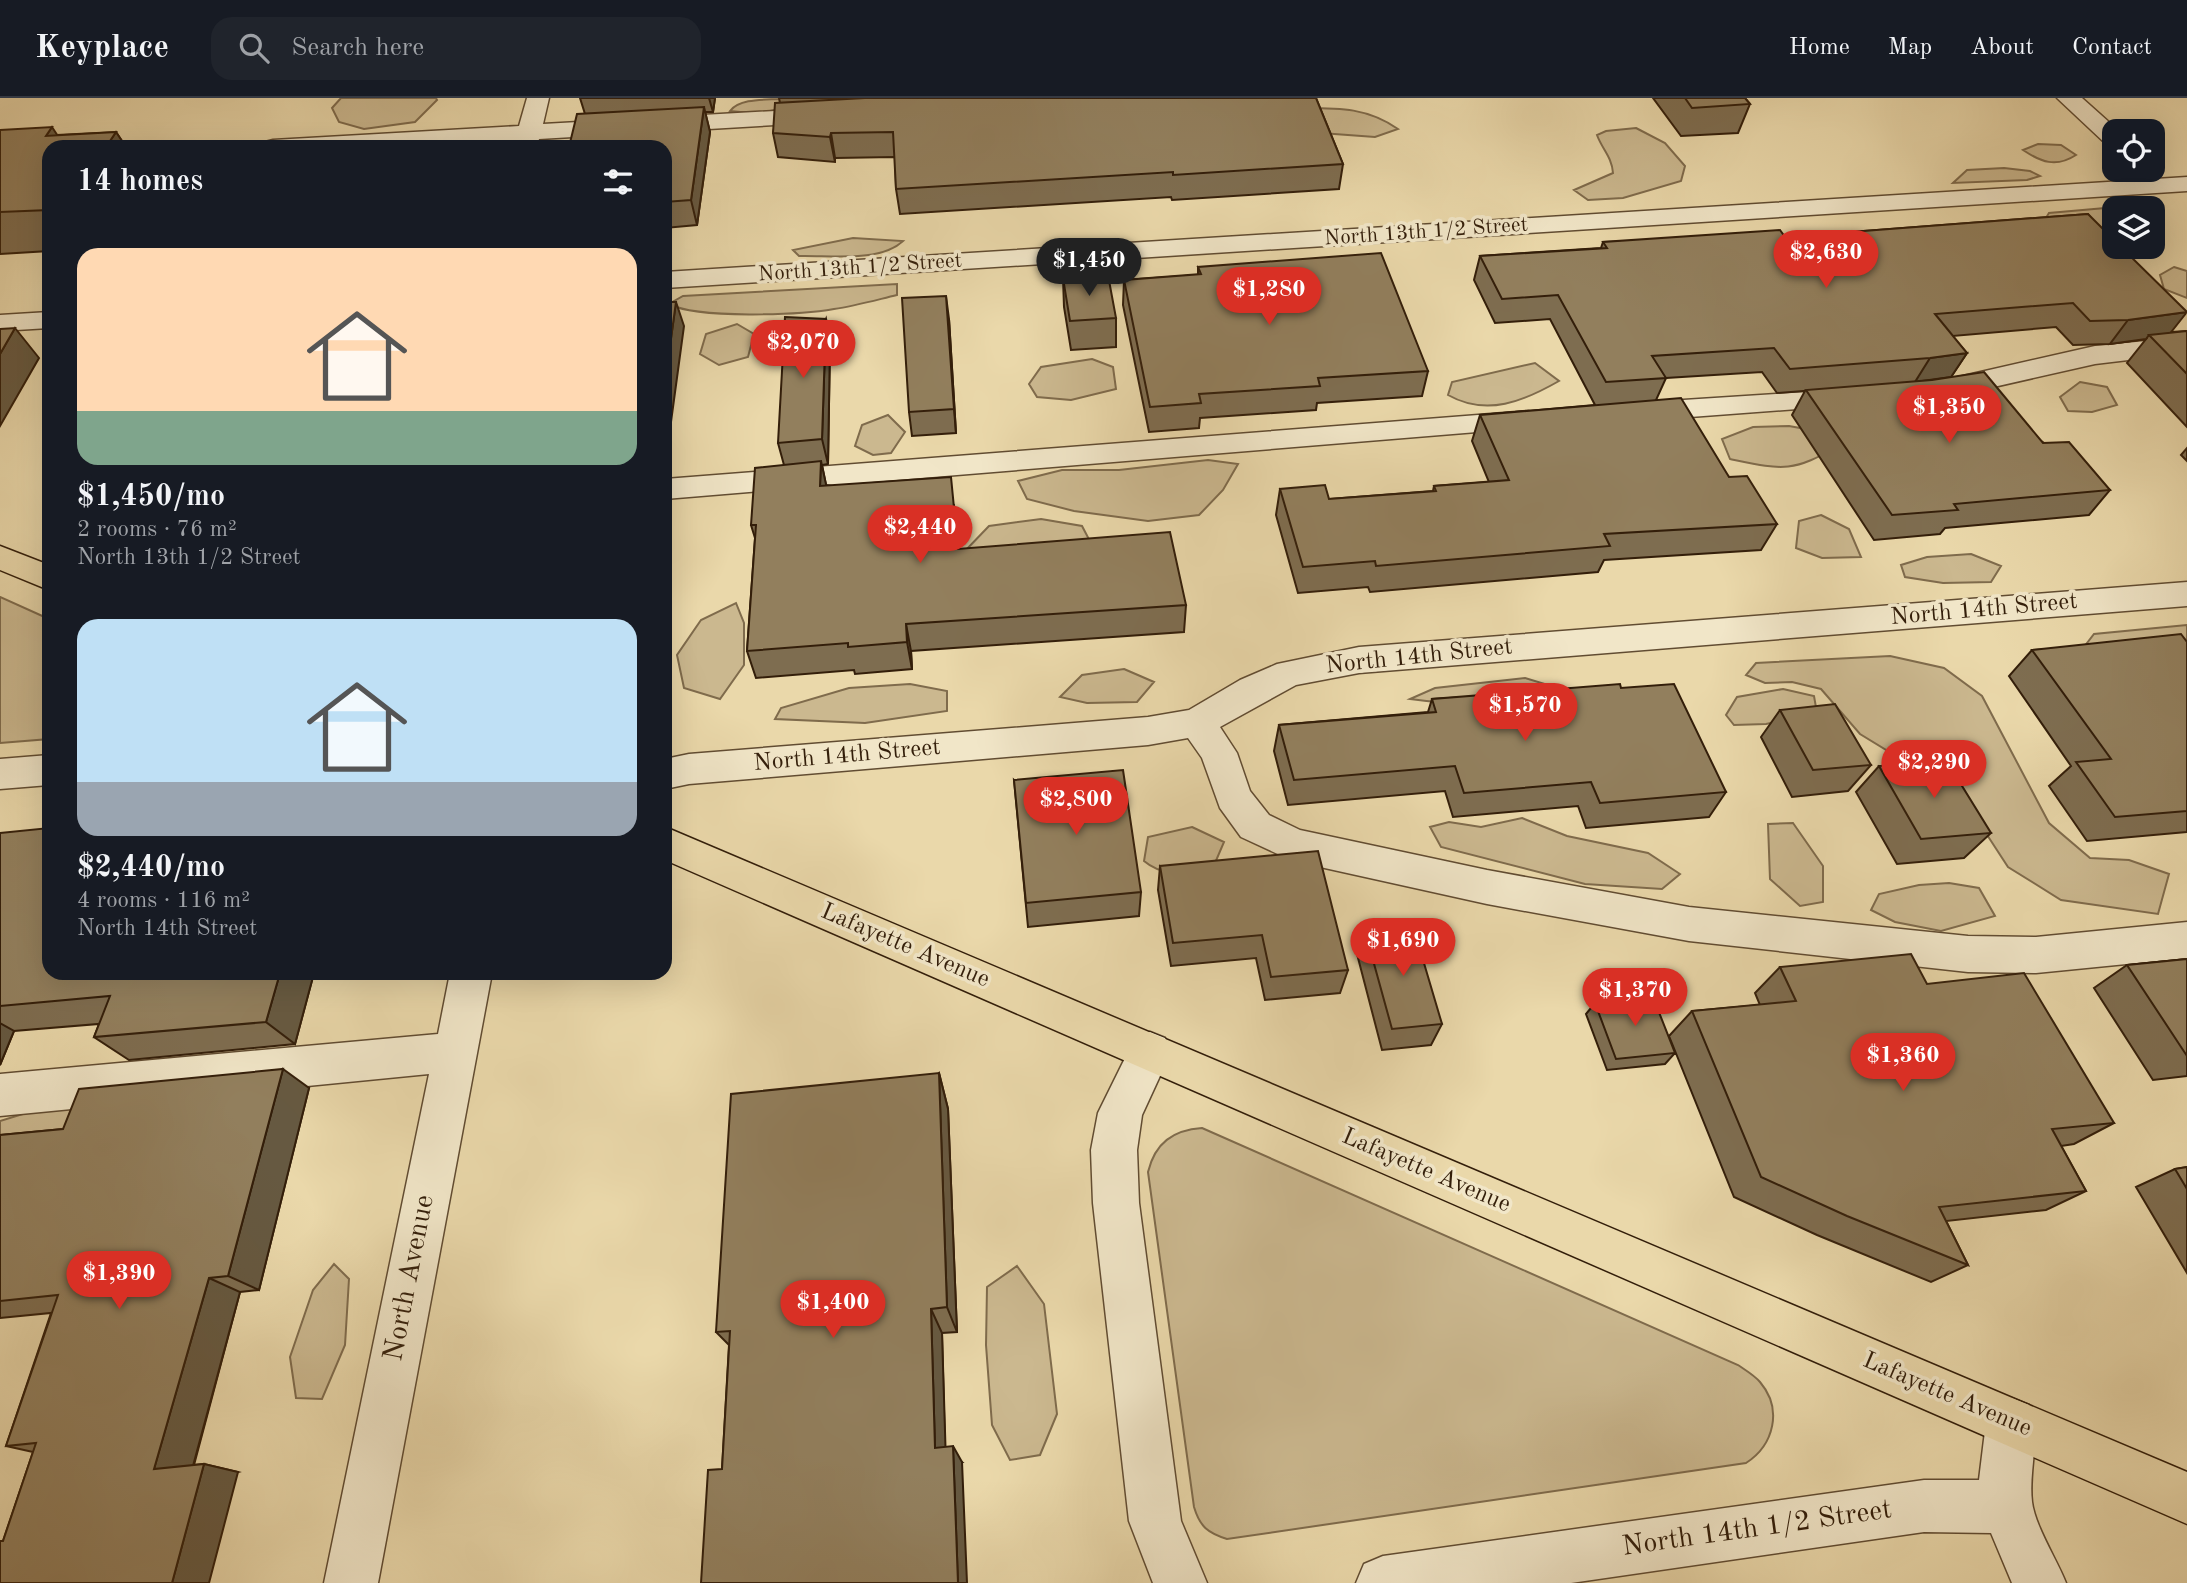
<!DOCTYPE html>
<html lang="en">
<head>
<meta charset="utf-8">
<style>
	:root { --surface:#171b24; --page:#20242c; --text:#f1f3f6; --muted:#9ea1a6; --line:#363941; --accent:#d93025 }
	body { margin:0; font-family:"Old Standard TT",serif; background:var(--page); color:var(--text); height:100vh; display:flex; flex-direction:column; font-size:26px; white-space:nowrap }
	* { box-sizing:border-box; margin:0 }
	p { font-size:23px; color:var(--muted) }
	.icon { flex:none; width:38px; height:38px; fill:none; stroke:currentColor; stroke-width:2; stroke-linecap:round; stroke-linejoin:round }
	.map { position:relative; flex:1; overflow:hidden }
	.drawer { position:absolute; left:42px; top:42px; width:630px; height:840px; display:flex; flex-direction:column; background:var(--surface); border-radius:21px; box-shadow:0 7px 28px #0002 }
	.drawer>* { flex:none }
	.tools { position:absolute; left:2102px; top:21px; display:grid; gap:14px }
	.tools a { display:grid; place-items:center; width:63px; height:63px; border-radius:14px; background:var(--surface); box-shadow:0 7px 28px #0002; font-size:35px }
	.price { position:absolute; translate:-50% -60px; padding:0 16px; border-radius:24px; background:var(--accent); color:#fff; font-size:23px; line-height:46px; filter:drop-shadow(0 2px 4px #0008) }
	.price::after { content:''; position:absolute; left:50%; top:42px; width:21px; height:16px; margin-left:-10px; background:inherit; clip-path:polygon(0 0,100% 0,50% 100%) }
	.price.selected { background:#222; color:#fff }
	ul { padding:0; list-style:none }
	li { display:grid; align-content:center; gap:14px; height:371px; padding:0 35px }
	li span { display:grid; place-items:center; height:217px; border-radius:21px; color:#555 }
	li>.icon { margin-inline-start:auto }
	span .icon { width:126px; height:126px; fill:#fffc; stroke-width:1 }
	li b { font-size:30px }
	h2 { display:flex; justify-content:space-between; align-items:center; height:84px; padding:0 35px; font-size:30px }
	header { display:flex; align-items:center; gap:42px; box-sizing:border-box; height:98px; padding:0 35px; background:var(--surface); border-bottom:2px solid var(--line) }
	header strong { font-size:33px }
	nav { display:flex; gap:38px; margin-inline-start:auto; font-size:24px }
	.search { width:490px; height:63px; background:var(--page); display:flex; align-items:center; gap:18px; box-sizing:border-box; padding:0 24px; border-radius:21px; color:var(--muted); font-size:26px }
	.map>svg:first-child { display:block }
</style>
</head>
<body>
<header>
<strong>Keyplace</strong>
<div class="search"><svg class="icon" aria-label="search" viewBox="0 0 24 24"><circle cx="10" cy="10" r="6"/><path d="M15 15l6 6"/></svg>Search here</div>
<nav><a>Home</a><a>Map</a><a>About</a><a>Contact</a></nav>
</header>
<div class="map">
<svg width="2187" height="1485" viewBox="0 0 2187 1485">
	<rect width="100%" height="100%" fill="#ead8aa"/>
	<filter id="stains"><feTurbulence type="fractalNoise" baseFrequency=".00286" numOctaves="4"/><feColorMatrix values="0 0 0 0 .2 0 0 0 0 .09 0 0 0 0 .02 0 0 0 .5 -.17"/></filter>
	<radialGradient id="worn" r=".72"><stop offset=".6" stop-color="#630" stop-opacity="0"/><stop offset="1" stop-color="#630" stop-opacity=".3"/></radialGradient>
	<!-- green -->
	<path fill="#cbb88f" stroke="#7f6b4c" stroke-width="2" d="M 341,0 L 436,0 L 437,2 L 415,24 L 364,31 L 339,24 L 332,10 Z
		M 780,1 L 793,7 C 772,15 752,16 730,13 C 740,0 765,2 780,1 Z
		M 1306,10 C 1340,10 1368,10 1398,31 L 1375,39 L 1321,35 Z
		M 1636,30 L 1665,45 L 1685,68 L 1681,83 L 1623,100 L 1588,102 L 1574,92 L 1613,75 C 1612,59 1602,51 1597,37 L 1606,33 Z
		M 2038,46 L 2061,47 L 2076,57 C 2056,70 2041,64 2023,52 Z
		M 2004,70 L 2030,73 L 2040,78 L 2027,82 L 1953,85 L 1967,72 Z
		M 2128,108 L 2145,110 L 2114,110 L 2114,133 L 2043,125 L 2049,115 Z
		M 853,140 L 903,143 C 880,165 829,157 799,158 L 793,152 Z
		M 2174,169 L 2187,173 L 2187,200 L 2164,191 L 2160,177 Z
		M 897,186 L 897,197 C 876,202 855,208 834,211 C 800,217 697,221 669,206 L 683,198 Z
		M 737,226 L 754,236 L 748,259 L 719,267 L 700,256 L 706,236 Z
		M 1092,261 L 1113,269 L 1116,291 L 1071,302 L 1037,299 L 1029,286 L 1041,269 Z
		M 1535,265 L 1559,283 C 1524,303 1487,319 1448,297 L 1452,284 Z
		M 2080,284 L 2107,289 L 2117,307 L 2092,314 L 2068,313 L 2060,299 Z
		M 888,317 L 905,334 L 891,355 L 873,357 L 855,348 L 862,327 Z
		M 1789,328 L 1822,334 L 1840,347 C 1792,375 1783,372 1730,361 L 1722,341 L 1753,329 Z
		M 1208,362 L 1238,366 L 1223,392 L 1199,417 L 1148,423 L 1074,413 L 1027,401 L 1018,383 L 1062,372 L 1119,372 Z
		M 1821,417 L 1849,431 L 1861,459 L 1822,460 L 1796,450 L 1799,423 Z
		M 1041,421 L 1082,428 L 1093,449 L 964,454 L 989,428 Z
		M 1971,456 L 2001,468 L 1991,484 L 1943,485 L 1905,479 L 1901,467 L 1927,459 Z
		M 0,499 L 49,521 L 49,641 L 0,645 Z
		M 736,505 L 744,525 L 744,567 L 720,601 L 684,590 L 677,557 L 701,522 Z
		M 2187,527 L 2187,548 L 2084,549 L 2094,536 Z
		M 1890,558 L 1944,570 L 1982,598 L 2049,725 L 2090,760 L 2129,762 L 2169,776 L 2158,816 L 2061,802 L 2008,769 L 1980,726 L 1950,691 L 1860,636 L 1821,591 L 1792,584 L 1765,585 L 1746,577 L 1756,565 Z
		M 1124,571 L 1154,584 L 1137,604 L 1087,605 L 1060,599 L 1082,577 Z
		M 1525,580 L 1545,586 C 1507,612 1455,607 1410,601 L 1435,590 Z
		M 910,586 L 947,593 L 947,613 L 865,625 L 775,621 L 781,610 L 849,590 Z
		M 1783,591 L 1814,598 L 1817,615 L 1766,626 L 1734,627 L 1726,617 L 1737,599 Z
		M 1522,720 L 1567,738 L 1648,755 L 1680,776 L 1662,791 L 1585,786 L 1441,749 L 1430,729 L 1449,724 L 1481,729 Z
		M 1793,725 L 1823,768 L 1823,804 L 1800,808 L 1770,781 L 1768,726 Z
		M 1192,729 L 1224,744 L 1212,772 C 1187,774 1164,780 1144,763 L 1148,739 Z
		M 1949,785 L 1979,790 L 1995,818 L 1941,833 L 1895,824 L 1871,812 L 1879,796 L 1919,787 Z
		M 77,1009 L 84,1025 L 0,1053 L 0,1023 L 39,1011 Z
		M 1202,1030 L 1738,1267 C 1745,1272 1754,1277 1760,1284 C 1783,1311 1774,1347 1746,1365 L 1227,1441 C 1208,1435 1200,1429 1194,1409 L 1148,1074 C 1155,1045 1173,1032 1202,1030 Z
		M 334,1166 L 349,1181 L 345,1247 L 322,1301 L 296,1300 L 290,1259 L 313,1192 Z
		M 1017,1168 L 1044,1206 L 1057,1316 L 1040,1357 L 1010,1362 L 992,1327 L 986,1247 L 987,1189 Z"/>
	<g fill="none" stroke-linecap="round" stroke-linejoin="round">
		<defs>
			<path id="minor" d="M 527,0 L 549,0 L 543,26 L 827,10 L 835,12 L 839,17 L 835,22 L 827,24 L 539,41 L 537,49 L 513,49 L 515,42 L 396,49 L 261,49 L 265,44 L 273,42 L 519,28 Z
				M 2057,0 L 2082,0 L 2119,33 L 2114,33 L 2114,48 L 2106,46 Z
				M 2187,79 L 2187,93 L 665,190 L 665,174 Z
				M 49,214 L 49,230 L 0,233 L 0,217 Z
				M 2187,239 L 2187,255 L 2095,266 L 1941,301 L 1931,298 L 1926,292 L 1931,286 L 1941,283 L 2095,248 Z
				M 1853,291 L 1863,294 L 1868,300 L 1863,306 L 1637,323 L 1627,321 L 1622,314 L 1627,307 L 1637,305 Z
				M 1528,313 L 1538,315 L 1543,322 L 1538,329 L 665,401 L 665,381 Z
				M 2187,484 L 2187,508 L 1359,575 L 1296,587 L 1220,629 L 1237,655 L 1250,693 L 1269,717 L 1300,732 L 1487,772 L 1689,809 L 1968,838 L 2036,839 L 2187,824 L 2187,860 L 2036,875 L 1968,874 L 1689,843 L 1487,806 L 1293,763 L 1241,739 L 1220,710 L 1202,660 L 1188,640 L 1148,647 L 689,686 L 665,691 L 665,661 L 689,656 L 1148,619 L 1189,612 L 1240,582 L 1277,566 L 1359,549 Z
				M 49,657 L 49,687 L 0,691 L 0,661 Z
				M 450,875 L 492,875 L 378,1485 L 324,1485 L 429,976 L 0,1018 L 0,976 L 438,936 Z
				M 1150,934 L 1165,940 L 1171,954 L 1142,1017 L 1137,1052 L 1139,1105 L 1181,1423 L 1207,1485 L 1153,1485 L 1129,1423 L 1093,1105 L 1091,1052 L 1098,1015 L 1135,940 Z
				M 2011,1300 L 2029,1307 C 2042,1338 2028,1371 2032,1404 C 2035,1428 2057,1462 2066,1485 L 2012,1485 L 1991,1435 L 1924,1434 L 1571,1485 L 1356,1485 L 1364,1466 L 1383,1458 L 1924,1382 L 1979,1382 L 1986,1325 L 1993,1307 Z"/>
			<path id="major" d="M 0,448 L 49,467 L 49,492 L 0,472 Z
				M 665,729 L 2187,1374 L 2187,1426 L 665,762 Z"/>
		</defs>
		<!-- minor casing -->
		<use href="#minor" stroke="#614c32" stroke-width="3"/>
		<!-- major casing -->
		<use href="#major" stroke="#331e0a" stroke-width="3"/>
		<!-- minor -->
		<use href="#minor" fill="#f1e6c8" fill-rule="evenodd"/>
		<!-- major -->
		<use href="#major" fill="#ead8aa" fill-rule="evenodd"/>
	</g>
	<!-- wall -->
	<path fill="#7e6d50" stroke="#331e0a" stroke-width="2" d="M 580,0 L 715,0 L 713,14 L 705,14 L 710,34 L 697,127 L 665,130 L 665,49 L 585,16 Z
		M 779,0 L 1316,0 L 1343,66 L 1339,91 L 1172,102 L 1171,99 L 900,116 L 896,91 L 895,59 L 835,60 L 835,64 L 778,59 L 773,35 L 780,5 Z
		M 1653,0 L 1745,0 L 1750,6 L 1738,35 L 1681,38 Z
		M 0,32 L 57,37 L 116,34 L 126,49 L 49,49 L 49,153 L 0,156 Z
		M 2088,116 L 2171,234 L 2187,233 L 2187,329 L 2127,265 L 2146,241 L 2110,246 L 2073,247 L 2056,229 L 1952,238 L 1967,255 L 1951,279 L 2110,392 L 2089,417 L 1945,430 L 1940,436 L 1874,442 L 1792,317 L 1805,293 L 1777,295 L 1762,274 L 1666,280 L 1656,302 L 1729,379 L 1777,426 L 1761,452 L 1604,462 L 1598,474 L 1370,494 L 1368,489 L 1298,495 L 1276,417 L 1280,391 L 1329,401 L 1433,393 L 1434,388 L 1489,384 L 1472,343 L 1480,317 L 1595,307 L 1550,221 L 1495,225 L 1474,182 L 1480,158 L 1601,150 L 1603,144 L 1785,139 Z
		M 1198,169 L 1428,273 L 1422,298 L 1317,305 L 1316,312 L 1200,320 L 1199,330 L 1149,334 L 1123,207 L 1124,182 L 1198,177 Z
		M 1063,180 L 1116,220 L 1116,249 L 1071,252 L 1064,209 Z
		M 826,221 L 830,246 L 828,366 L 822,367 L 826,387 L 954,407 L 958,451 L 1186,507 L 1184,534 L 911,553 L 912,571 L 855,576 L 854,572 L 756,580 L 747,553 L 755,440 L 751,427 L 784,367 L 778,345 Z
		M 949,221 L 956,335 L 912,338 L 909,314 Z
		M 2187,350 L 2187,363 L 2181,357 Z
		M 2187,544 L 2187,734 L 2087,743 L 2049,688 L 2071,668 L 2009,578 L 2032,552 Z
		M 1621,590 L 1726,694 L 1709,719 L 1586,730 L 1578,708 L 1453,719 L 1445,693 L 1288,707 L 1274,653 L 1279,627 L 1428,614 L 1432,601 Z
		M 1780,612 L 1871,667 L 1848,693 L 1792,699 L 1761,639 Z
		M 1879,668 L 1991,735 L 1964,760 L 1897,766 L 1856,694 Z
		M 1014,682 L 1141,794 L 1139,818 L 1028,829 Z
		M 0,735 L 49,875 L 314,875 L 295,946 L 129,962 L 94,939 L 99,926 L 14,933 L 0,967 Z
		M 1160,768 L 1348,872 L 1340,895 L 1265,902 L 1256,860 L 1171,868 L 1158,792 Z
		M 1365,833 L 1442,926 L 1431,947 L 1382,952 L 1357,856 Z
		M 2187,861 L 2187,978 L 2153,982 L 2094,890 L 2127,867 Z
		M 1780,869 L 1927,886 L 2114,1025 L 2074,1046 L 2061,1048 L 2086,1093 L 2046,1112 L 1946,1123 L 1968,1167 L 1931,1184 L 1817,1137 L 1734,1099 L 1669,938 L 1692,913 L 1760,907 L 1755,895 Z
		M 1595,905 L 1675,955 L 1665,966 L 1607,972 L 1586,916 Z
		M 939,975 L 948,1011 L 957,1234 L 942,1235 L 945,1349 L 962,1364 L 722,1371 L 729,1247 L 716,1234 Z
		M 309,990 L 259,1192 L 240,1194 L 194,1367 L 204,1366 L 238,1374 L 3,1443 L 33,1354 L 6,1348 L 51,1215 L 0,1220 L 0,1037 L 63,1031 Z
		M 2187,1069 L 2187,1175 L 2136,1089 L 2175,1071 Z"/>
	<!-- shaded-wall -->
	<path fill="#665941" stroke="#331e0a" stroke-width="2" d="M 709,0 L 715,0 L 713,14 Z
		M 704,9 L 710,34 L 697,127 L 691,102 Z
		M 52,29 L 65,49 L 46,38 Z
		M 116,34 L 126,49 L 106,49 Z
		M 831,35 L 835,60 L 835,64 L 830,39 Z
		M 946,198 L 949,221 L 956,335 L 954,311 Z
		M 676,204 L 684,228 L 665,368 L 665,284 Z
		M 2187,214 L 2168,238 L 2149,237 L 2146,241 L 2110,246 L 2128,222 Z
		M 826,221 L 830,246 L 828,366 L 822,341 Z
		M 15,230 L 39,260 L 0,328 L 0,256 Z
		M 1967,255 L 1951,279 L 1915,284 L 1930,260 Z
		M 821,363 L 827,391 L 820,388 Z
		M 906,526 L 911,553 L 912,571 L 907,544 Z
		M 280,875 L 314,875 L 295,946 L 266,924 Z
		M 0,925 L 14,933 L 0,967 Z
		M 283,971 L 309,990 L 259,1192 L 228,1178 Z
		M 939,975 L 948,1011 L 957,1234 L 947,1209 Z
		M 209,1180 L 240,1194 L 190,1379 L 154,1371 Z
		M 931,1211 L 942,1235 L 946,1366 L 935,1350 Z
		M 953,1348 L 962,1364 L 967,1485 L 958,1485 Z
		M 204,1366 L 238,1374 L 209,1485 L 172,1485 Z"/>
	<!-- building -->
	<path fill="#927f5d" stroke="#331e0a" stroke-width="2" d="M 865,0 L 1316,0 L 1343,66 L 1173,77 L 1173,74 L 896,91 L 893,34 L 831,35 L 830,39 L 773,35 L 775,5 Z
		M 1685,0 L 1745,0 L 1750,6 L 1692,10 Z
		M 704,9 L 691,102 L 665,104 L 665,49 L 569,49 L 577,16 Z
		M 52,29 L 46,38 L 116,34 L 106,49 L 49,49 L 49,112 L 0,114 L 0,32 Z
		M 2088,116 L 2114,142 L 2114,149 L 2121,149 L 2187,214 L 2128,222 L 2090,223 L 2073,205 L 1935,216 L 1967,255 L 1930,260 L 1790,271 L 1774,250 L 1652,258 L 1666,280 L 1606,284 L 1558,197 L 1502,201 L 1480,158 L 1607,150 L 1603,144 L 1780,132 L 1785,139 Z
		M 1381,155 L 1428,273 L 1318,280 L 1320,288 L 1199,296 L 1201,305 L 1150,309 L 1124,182 L 1201,176 L 1198,169 Z
		M 1108,177 L 1116,220 L 1070,223 L 1063,180 Z
		M 946,198 L 954,311 L 909,314 L 902,200 Z
		M 665,204 L 676,204 L 665,284 Z
		M 785,219 L 826,221 L 822,341 L 778,345 Z
		M 15,230 L 0,256 L 0,231 Z
		M 2187,233 L 2187,276 L 2149,237 Z
		M 1984,274 L 2043,345 L 2069,344 L 2110,392 L 1954,406 L 1958,412 L 1892,417 L 1806,292 L 1932,282 Z
		M 1681,300 L 1729,379 L 1747,378 L 1777,426 L 1604,436 L 1610,448 L 1376,468 L 1375,463 L 1303,469 L 1280,391 L 1325,387 L 1329,401 L 1436,393 L 1434,388 L 1509,382 L 1480,317 Z
		M 821,363 L 820,388 L 951,379 L 958,451 L 1170,434 L 1186,507 L 906,526 L 907,544 L 848,549 L 848,545 L 747,553 L 756,427 L 751,427 L 755,370 Z
		M 2181,536 L 2187,544 L 2187,713 L 2115,719 L 2076,664 L 2111,661 L 2032,552 Z
		M 1620,586 L 1621,590 L 1674,586 L 1726,694 L 1600,705 L 1591,684 L 1464,695 L 1455,668 L 1294,682 L 1279,627 L 1436,614 L 1432,601 Z
		M 1835,606 L 1871,667 L 1813,672 L 1780,612 Z
		M 1946,662 L 1991,735 L 1921,741 L 1879,668 Z
		M 1123,672 L 1141,794 L 1026,805 L 1014,682 Z
		M 49,730 L 49,742 L 47,747 L 49,747 L 49,875 L 280,875 L 266,924 L 94,939 L 110,898 L 0,908 L 0,735 Z
		M 1318,753 L 1348,872 L 1271,879 L 1262,837 L 1173,845 L 1160,768 Z
		M 1413,828 L 1442,926 L 1392,931 L 1365,833 Z
		M 1911,856 L 1927,886 L 2024,875 L 2114,1025 L 2052,1031 L 2086,1093 L 1939,1109 L 1968,1167 L 1847,1118 L 1761,1079 L 1692,913 L 1796,903 L 1780,869 Z
		M 2187,861 L 2187,958 L 2127,867 Z
		M 1653,899 L 1675,955 L 1616,961 L 1595,905 Z
		M 283,971 L 228,1178 L 209,1180 L 154,1371 L 204,1366 L 172,1485 L 0,1485 L 0,1443 L 3,1443 L 36,1345 L 6,1348 L 58,1197 L 0,1203 L 0,1037 L 63,1031 L 79,991 Z
		M 939,975 L 947,1209 L 931,1211 L 935,1350 L 953,1348 L 958,1485 L 701,1485 L 708,1372 L 722,1371 L 730,1233 L 716,1234 L 731,996 Z
		M 2187,1069 L 2187,1091 L 2175,1071 Z"/>
	<g text-anchor="middle" dominant-baseline="central" stroke-width="7" stroke-linejoin="round" paint-order="stroke">
		<!-- far-street labels -->
		<g font-size="21" fill="#331e0a" stroke="#f1e6c8">
			<text transform="translate(1426 134) rotate(-4)">North 13th 1/2 Street</text>
			<text transform="translate(860 170) rotate(-4)">North 13th 1/2 Street</text>
		</g>
		<!-- street labels -->
		<g font-size="24" fill="#331e0a" stroke="#f1e6c8">
			<text transform="translate(1984 512) rotate(-5)">North 14th Street</text>
			<text transform="translate(1419 559) rotate(-6)">North 14th Street</text>
			<text transform="translate(847 658) rotate(-5)">North 14th Street</text>
			<text transform="translate(905 848) rotate(23)">Lafayette Avenue</text>
			<text transform="translate(1426 1073) rotate(23)">Lafayette Avenue</text>
			<text transform="translate(1947 1297) rotate(23)">Lafayette Avenue</text>
		</g>
		<!-- near-street labels -->
		<g font-size="28" fill="#331e0a" stroke="#f1e6c8">
			<text transform="translate(410 1180) rotate(-79)">North Avenue</text>
			<text transform="translate(1757 1431) rotate(-8)">North 14th 1/2 Street</text>
		</g>
	</g>
	<rect width="100%" height="100%" filter="url(#stains)"/>
	<rect width="100%" height="100%" fill="url(#worn)"/>
</svg>
<div class="tools">
<a><svg class="icon" aria-label="locate" viewBox="0 0 24 24"><circle cx="12" cy="12" r="6"/><path d="M12 2v4M12 18v4M2 12h4M18 12h4"/></svg></a>
<a><svg class="icon" aria-label="layers" viewBox="0 0 24 24"><path d="M12 4l9 5-9 5-9-5zM3 14l9 5 9-5"/></svg></a>
</div>
<b class="price" style="left:1826px;top:192px">$2,630</b>
<b class="price selected" style="left:1089px;top:200px">$1,450</b>
<b class="price" style="left:1269px;top:229px">$1,280</b>
<b class="price" style="left:803px;top:282px">$2,070</b>
<b class="price" style="left:1949px;top:347px">$1,350</b>
<b class="price" style="left:920px;top:467px">$2,440</b>
<b class="price" style="left:1525px;top:645px">$1,570</b>
<b class="price" style="left:1934px;top:702px">$2,290</b>
<b class="price" style="left:1076px;top:739px">$2,800</b>
<b class="price" style="left:1403px;top:880px">$1,690</b>
<b class="price" style="left:1635px;top:930px">$1,370</b>
<b class="price" style="left:1903px;top:995px">$1,360</b>
<b class="price" style="left:119px;top:1213px">$1,390</b>
<b class="price" style="left:833px;top:1242px">$1,400</b>
<section class="drawer">
<h2>14 homes<svg class="icon" aria-label="filters" viewBox="0 0 24 24"><path d="M4 7h16M4 17h16"/><circle cx="9" cy="7" r="2"/><circle cx="15" cy="17" r="2"/></svg></h2>
<ul>
<li><span style="background:linear-gradient(#ffd9b3 75%,#7fa58c 0)"><svg class="icon" aria-label="home" viewBox="0 0 24 24"><path d="M3 11l9-7 9 7M6 9v11h12V9"/></svg></span><div><b>$1,450/mo</b><p>2 rooms · 76 m²</p><p>North 13th 1/2 Street</p></div></li>
<li><span style="background:linear-gradient(#bfe0f5 75%,#9aa5b1 0)"><svg class="icon" aria-label="home" viewBox="0 0 24 24"><path d="M3 11l9-7 9 7M6 9v11h12V9"/></svg></span><div><b>$2,440/mo</b><p>4 rooms · 116 m²</p><p>North 14th Street</p></div></li>
</ul>
</section>
</div>
</body>
</html>
